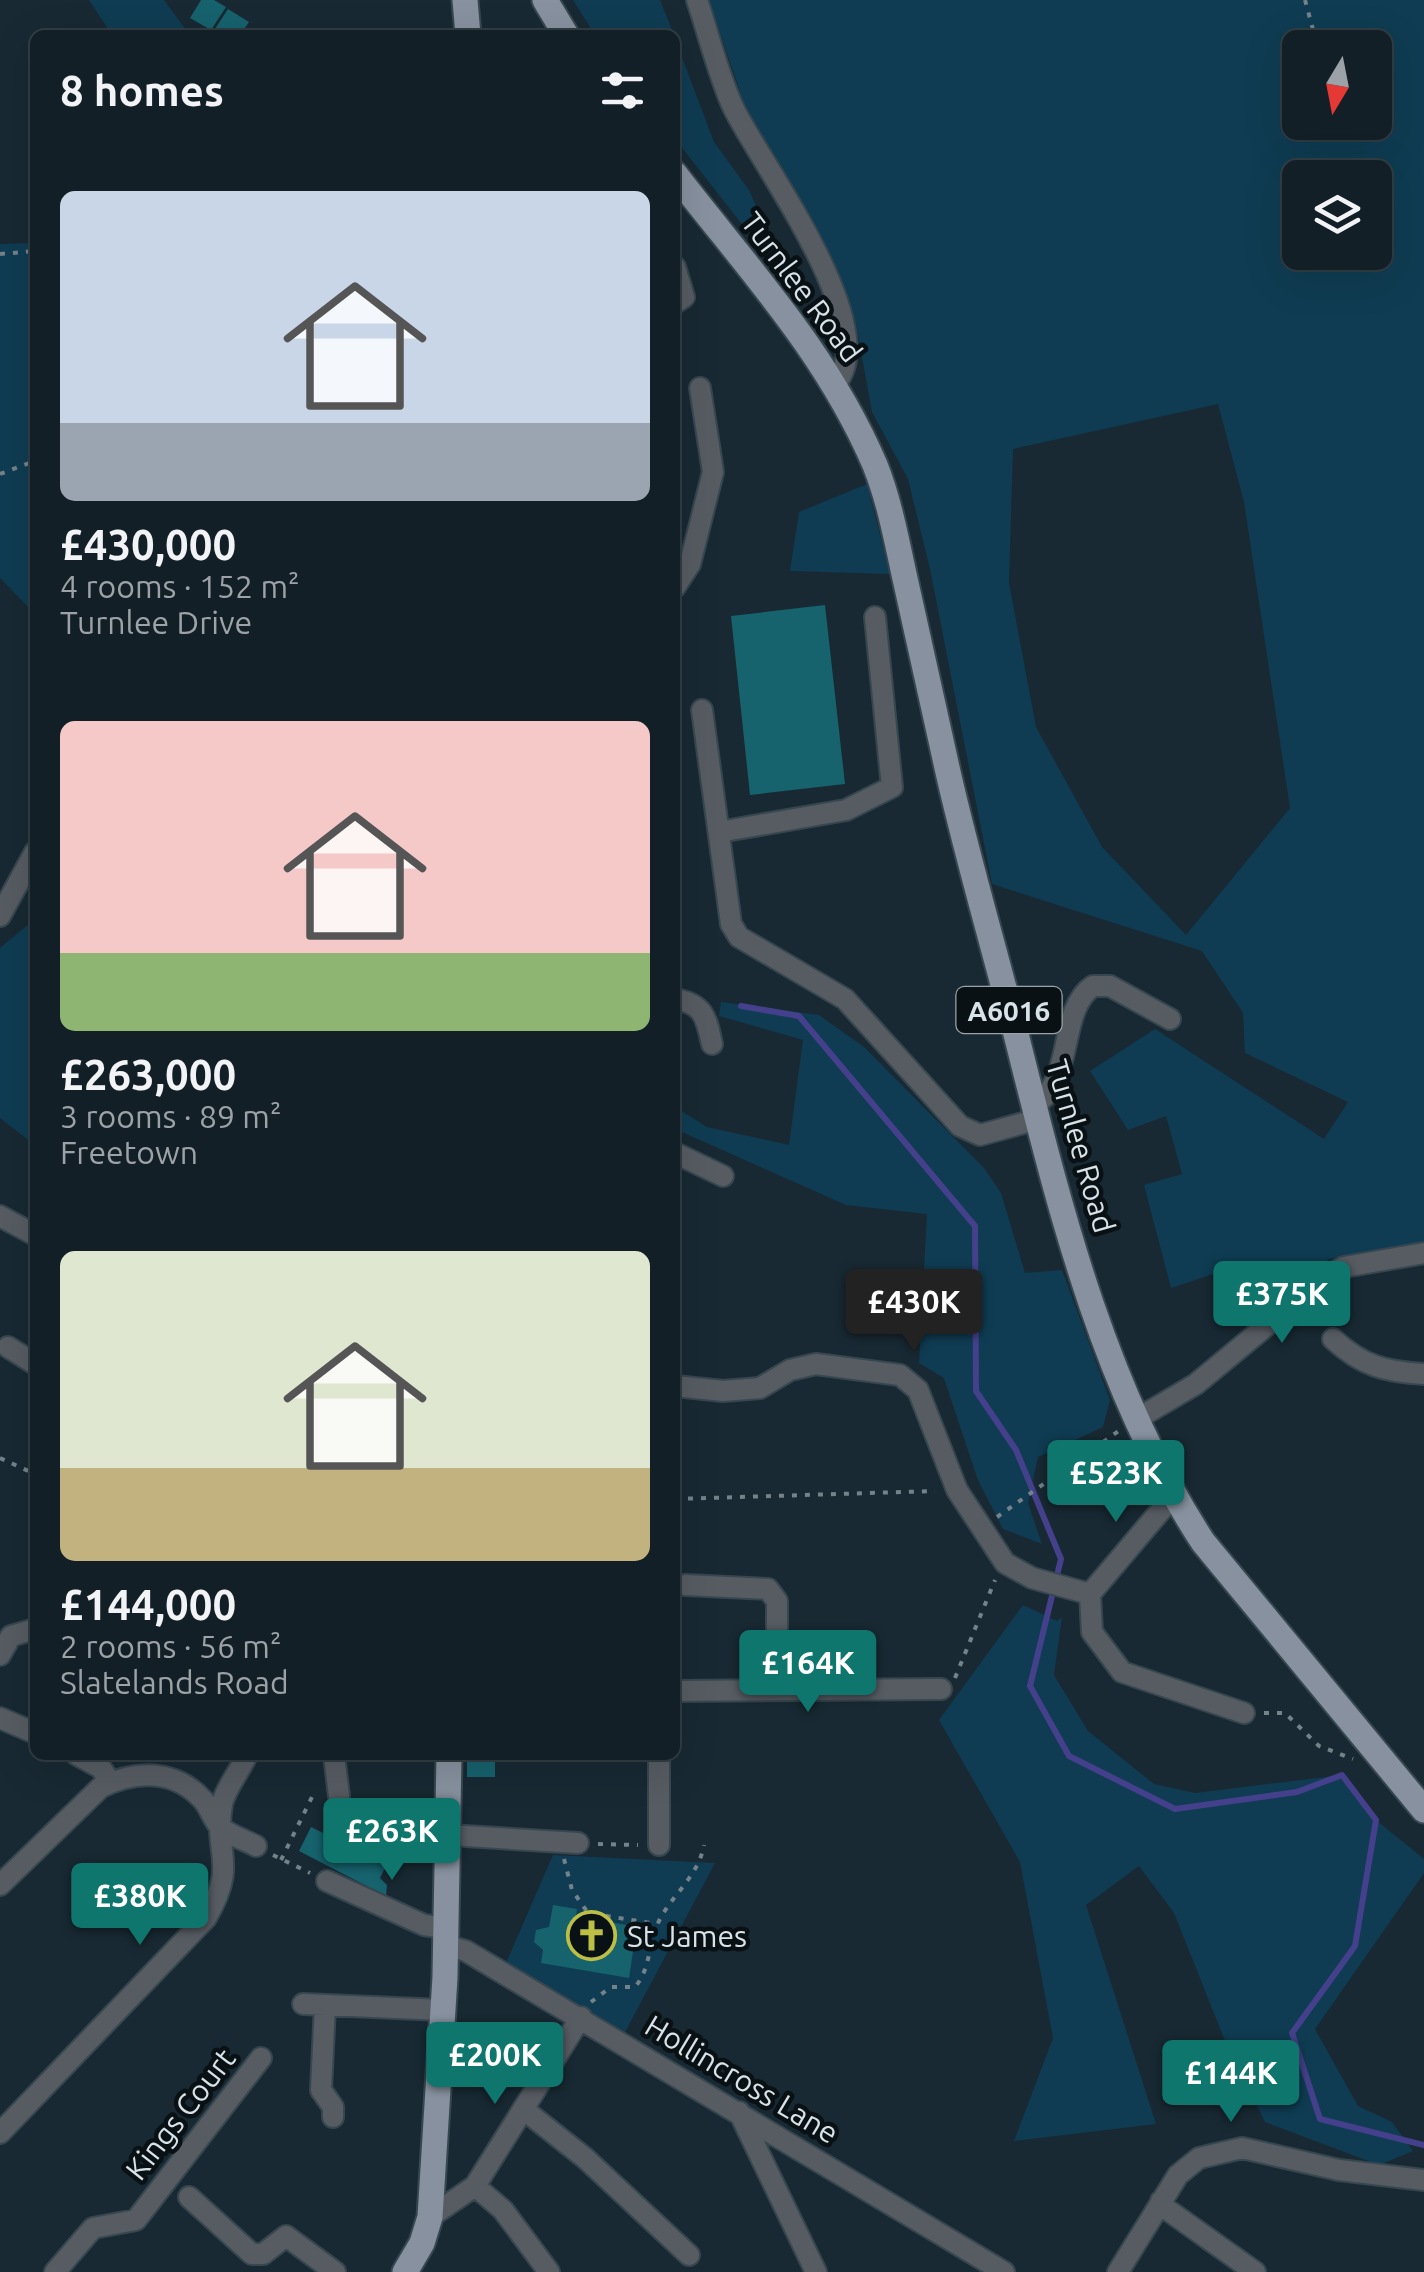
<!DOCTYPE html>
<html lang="en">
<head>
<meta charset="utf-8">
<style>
	:root { --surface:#121f26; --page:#1f2c32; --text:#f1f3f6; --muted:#9ca2a7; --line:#313d43; --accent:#0f766e }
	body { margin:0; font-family:Ubuntu,sans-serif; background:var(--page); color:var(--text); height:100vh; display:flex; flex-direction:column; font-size:38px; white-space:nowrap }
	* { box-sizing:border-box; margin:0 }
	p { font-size:32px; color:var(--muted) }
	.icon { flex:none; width:55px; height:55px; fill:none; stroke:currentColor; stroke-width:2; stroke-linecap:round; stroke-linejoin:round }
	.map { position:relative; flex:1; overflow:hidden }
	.panel { position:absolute; left:30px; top:30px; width:650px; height:1730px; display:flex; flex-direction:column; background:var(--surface); border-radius:15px; box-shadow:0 10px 40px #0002,0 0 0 2px var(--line) }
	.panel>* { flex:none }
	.needle { width:65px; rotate:190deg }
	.tools { position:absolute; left:1282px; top:30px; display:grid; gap:20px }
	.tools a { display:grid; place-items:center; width:110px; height:110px; border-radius:15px; background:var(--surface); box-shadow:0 10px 40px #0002,0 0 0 2px var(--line); font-size:50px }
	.price { position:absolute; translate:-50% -85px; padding:0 22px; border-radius:10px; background:var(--accent); color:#fff; font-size:32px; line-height:65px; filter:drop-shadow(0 2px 5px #0008) }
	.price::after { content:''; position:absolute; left:50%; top:60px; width:30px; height:22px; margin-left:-15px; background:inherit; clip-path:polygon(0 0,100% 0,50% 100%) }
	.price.selected { background:#222; color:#fff }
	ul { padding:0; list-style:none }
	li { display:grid; align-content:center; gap:20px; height:530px; padding:0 30px }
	li span { display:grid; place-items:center; height:310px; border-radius:15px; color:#555 }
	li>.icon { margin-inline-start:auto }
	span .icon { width:180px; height:180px; fill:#fffc; stroke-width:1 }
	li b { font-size:42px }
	h2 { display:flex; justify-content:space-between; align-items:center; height:120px; padding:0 30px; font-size:42px }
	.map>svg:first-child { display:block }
</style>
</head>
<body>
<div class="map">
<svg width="1424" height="2272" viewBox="0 0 1424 2272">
	<rect width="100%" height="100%" fill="#182933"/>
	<!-- green -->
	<path fill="#0f3c52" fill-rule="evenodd" d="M 89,0 L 164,0 L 190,35 L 112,35 Z
		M 573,0 L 660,0 L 674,35 L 595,35 Z
		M 709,0 L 1424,0 L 1424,1243 L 1329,1259 L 1262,1318 L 1243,1264 L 1171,1288 L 1144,1185 L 1182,1174 L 1166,1116 L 1128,1130 L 1090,1071 L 1155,1029 L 1324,1139 L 1348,1102 L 1245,1053 L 1243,1013 L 1202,951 L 992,884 L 930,569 L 908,479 L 872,412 L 856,324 L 829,256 L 759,148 ZM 1300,48 L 1375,48 L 1375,122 L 1300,122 ZM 1300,178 L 1375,178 L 1375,252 L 1300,252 ZM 1218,404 L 1244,502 L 1290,808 L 1186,935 L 1102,847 L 1036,727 L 1009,583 L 1013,449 Z
		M 675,39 L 714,142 L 749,190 L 792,288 L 675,139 Z
		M 35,243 L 35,614 L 0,578 L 0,244 Z
		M 867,484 L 890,574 L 790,571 L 799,512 Z
		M 35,919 L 35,1128 L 27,1139 L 0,1118 L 0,948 Z
		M 721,1002 L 819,1015 L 864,1047 L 984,1168 L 1001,1193 L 1025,1273 L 1062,1270 L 1110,1400 L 1103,1427 L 1038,1457 L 1028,1503 L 1042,1544 L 1003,1529 L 978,1480 L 944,1378 L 919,1363 L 927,1214 L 846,1205 L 675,1129 L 675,1107 L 707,1127 L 789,1145 L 803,1040 L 719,1016 Z
		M 1023,1605 L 1057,1621 L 1062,1617 L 1054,1675 L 1088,1731 L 1154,1784 L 1195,1793 L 1342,1775 L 1376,1820 L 1424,1859 L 1424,1873 L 1315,2029 L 1358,2106 L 1392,2122 L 1413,2151 L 1379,2165 L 1265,2122 L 1225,2041 L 1174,1913 L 1139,1866 L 1086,1905 L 1156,2124 L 1014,2141 L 1053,2038 L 1020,1862 L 939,1720 Z
		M 553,1855 L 715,1863 L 624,2034 L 506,1963 Z"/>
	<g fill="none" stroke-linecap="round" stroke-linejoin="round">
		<!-- stream -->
		<path stroke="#45408b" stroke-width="6" d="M 741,1006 L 799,1016 L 975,1226 L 976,1391 L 1016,1450 L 1061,1559 L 1030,1686 L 1069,1756 L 1175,1809 L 1297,1792 L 1342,1775 L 1376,1820 L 1355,1946 L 1292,2033 L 1320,2119 L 1424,2145"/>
	</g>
	<!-- building -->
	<path fill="#16626d" d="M 201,0 L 214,0 L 226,7 L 211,30 L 190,18 Z
		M 228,9 L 249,22 L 240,35 L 213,32 Z
		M 825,605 L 845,784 L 750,795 L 731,616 Z
		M 467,1755 L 495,1755 L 495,1777 L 467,1777 Z
		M 311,1827 L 387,1864 L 380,1878 L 387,1885 L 386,1896 L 299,1851 Z
		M 553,1905 L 577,1909 L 576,1916 L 649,1929 L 646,1947 L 634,1945 L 629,1978 L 541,1963 L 543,1950 L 534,1942 L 536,1930 L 549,1927 Z"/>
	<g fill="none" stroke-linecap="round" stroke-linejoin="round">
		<defs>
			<path id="minor" d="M 697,0 C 709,35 718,75 734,109 C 761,164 885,329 835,384
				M 675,267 L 684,297 L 675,303
				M 675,587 L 690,564 L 713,472 L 700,388
				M 702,710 L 731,924 L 739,937 L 845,999 L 960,1126 L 980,1135 L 1038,1119
				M 719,832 L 846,810 L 892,787 L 875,617
				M 0,916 L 35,852
				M 675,999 C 704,1004 706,1017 712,1044
				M 1034,1104 C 1075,1085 1057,1010 1093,986 L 1110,986 L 1170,1019
				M 675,1153 L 723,1176
				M 0,1216 L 35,1235
				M 1333,1339 C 1362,1366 1386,1372 1424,1374
				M 8,1347 L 35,1364
				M 675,1386 L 723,1391 L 760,1388 L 790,1370 L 816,1364 L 900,1375 L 918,1390 L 957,1490 L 1005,1563 L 1032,1578 L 1090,1594 L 1173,1496
				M 1135,1420 L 1196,1384 L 1324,1278 L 1344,1267 L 1424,1253
				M 685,1585 L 768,1589 L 777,1601 L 777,1690
				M 1090,1594 L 1092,1632 L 1122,1672 L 1244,1713
				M 0,1655 L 11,1636 L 35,1629
				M 675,1691 L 941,1689
				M 0,1718 L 35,1733
				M 77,1755 L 101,1768 L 110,1782
				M 334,1755 L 339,1796
				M 449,1835 L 578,1843
				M 659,1845 L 659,1755
				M 327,1881 L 424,1925 L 445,1928
				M 0,1885 L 101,1787 C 136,1770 175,1769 203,1800 C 210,1808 213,1820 220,1827 C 229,1835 245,1840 256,1846
				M 445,1945 L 466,1951 L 1004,2272
				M 303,2004 L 443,2010
				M 325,2005 L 321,2090 L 333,2107 L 333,2117
				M 523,2109 L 585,2158 L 689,2255
				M 739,2112 L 816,2272
				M 0,2133 L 206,1918 C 239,1861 213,1856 222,1804 C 226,1787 240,1771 247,1755
				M 475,2186 L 503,2210 L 549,2272
				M 189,2197 L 252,2254 L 263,2254 L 286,2236 L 335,2272
				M 1161,2201 L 1165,2208 L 1255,2272
				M 430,2217 L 475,2186 L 581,2017
				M 55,2272 L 93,2228 L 136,2220 L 261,2058
				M 1118,2272 L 1178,2175 L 1199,2158 L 1242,2148 L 1339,2170 L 1424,2180"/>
			<path id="major" d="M 465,0 L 468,35
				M 545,0 L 566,35
				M 675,174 C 749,270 826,351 875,465 C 889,500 896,537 904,574 C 919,640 933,706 948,772 C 969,865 997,957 1020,1050 C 1062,1218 1107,1395 1203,1542 L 1424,1810
				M 405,2272 L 422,2243 L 430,2217 L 445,1977 L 449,1755"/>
		</defs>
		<!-- minor casing -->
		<use href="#minor" stroke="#374750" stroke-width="24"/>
		<!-- major casing -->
		<use href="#major" stroke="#374750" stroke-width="29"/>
		<!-- path -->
		<path stroke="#74828a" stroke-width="4" stroke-dasharray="5 8" stroke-linecap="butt" d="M 1305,0 L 1318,48
			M 0,254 L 35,251
			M 0,474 L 35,461
			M 0,1458 L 35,1474
			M 675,1499 L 935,1491
			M 997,1517 L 1120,1430
			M 955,1678 L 995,1580
			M 1264,1713 L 1285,1713 L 1319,1746 L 1353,1759
			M 598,1844 L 638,1845
			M 273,1855 L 310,1873
			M 564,1859 L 572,1890 L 588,1913 L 657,1924
			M 281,1860 L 312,1797 L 318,1797
			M 591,2002 L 611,1987 L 635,1987 C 650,1969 648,1949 656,1928 C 667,1898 698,1879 704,1845"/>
		<!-- minor -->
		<use href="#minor" stroke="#575c63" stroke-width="20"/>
		<!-- major -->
		<use href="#major" stroke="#87919f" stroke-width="25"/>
	</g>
	<!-- icons -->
	<defs>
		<symbol id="church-ring" viewBox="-11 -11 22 22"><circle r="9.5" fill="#091115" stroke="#bcbf44" stroke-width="1.5"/><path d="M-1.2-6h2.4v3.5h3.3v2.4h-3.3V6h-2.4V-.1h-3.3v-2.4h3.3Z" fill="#bcbf44"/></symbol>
	</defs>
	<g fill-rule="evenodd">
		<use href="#church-ring" x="564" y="1908" width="55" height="55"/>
	</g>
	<g text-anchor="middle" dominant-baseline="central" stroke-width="9" stroke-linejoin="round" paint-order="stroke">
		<!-- shield labels -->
		<rect fill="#091115" stroke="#9aa4a9" stroke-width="2.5" x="956.5" y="987" width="105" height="46" rx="8"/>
		<g font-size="28" font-weight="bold" fill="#d8e3e9">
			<text x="1009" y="1010">A6016</text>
		</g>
		<!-- street labels -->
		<g font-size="30" fill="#d8e3e9" stroke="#091115">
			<text transform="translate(802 287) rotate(53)">Turnlee Road</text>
			<text transform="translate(1081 1146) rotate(74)">Turnlee Road</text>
			<text transform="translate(742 2079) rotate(31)">Hollincross Lane</text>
			<text transform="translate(180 2114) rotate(-52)">Kings Court</text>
		</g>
		<!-- poi labels -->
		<g font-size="30" fill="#d8e3e9" stroke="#091115" text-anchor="start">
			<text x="627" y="1936">St James</text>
		</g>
	</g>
</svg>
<div class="tools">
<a><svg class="needle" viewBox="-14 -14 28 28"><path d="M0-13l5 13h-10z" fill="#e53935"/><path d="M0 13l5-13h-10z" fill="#9ca2a7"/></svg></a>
<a><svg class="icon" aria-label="layers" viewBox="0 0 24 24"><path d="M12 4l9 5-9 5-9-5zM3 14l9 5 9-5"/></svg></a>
</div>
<b class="price" style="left:1282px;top:1346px">£375K</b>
<b class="price selected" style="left:914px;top:1354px">£430K</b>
<b class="price" style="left:1116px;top:1525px">£523K</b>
<b class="price" style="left:808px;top:1715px">£164K</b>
<b class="price" style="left:392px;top:1883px">£263K</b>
<b class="price" style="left:140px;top:1948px">£380K</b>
<b class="price" style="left:495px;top:2107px">£200K</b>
<b class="price" style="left:1231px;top:2125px">£144K</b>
<section class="panel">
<h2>8 homes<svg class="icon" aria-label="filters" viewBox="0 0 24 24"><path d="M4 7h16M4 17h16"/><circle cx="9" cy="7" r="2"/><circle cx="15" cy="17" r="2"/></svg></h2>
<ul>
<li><span style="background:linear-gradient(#c9d6e8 75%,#9aa5b1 0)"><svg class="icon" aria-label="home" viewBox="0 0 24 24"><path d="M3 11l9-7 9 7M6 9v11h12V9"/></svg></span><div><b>£430,000</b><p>4 rooms · 152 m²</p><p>Turnlee Drive</p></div></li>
<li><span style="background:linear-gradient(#f6c9c9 75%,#8fb573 0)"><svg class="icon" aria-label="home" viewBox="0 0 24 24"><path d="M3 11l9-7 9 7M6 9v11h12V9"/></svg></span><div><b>£263,000</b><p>3 rooms · 89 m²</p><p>Freetown</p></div></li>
<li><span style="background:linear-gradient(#dfe7d0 70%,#c2b280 0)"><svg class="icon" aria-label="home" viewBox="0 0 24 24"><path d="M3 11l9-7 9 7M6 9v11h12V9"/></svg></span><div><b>£144,000</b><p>2 rooms · 56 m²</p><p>Slatelands Road</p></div></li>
</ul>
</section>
</div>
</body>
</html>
